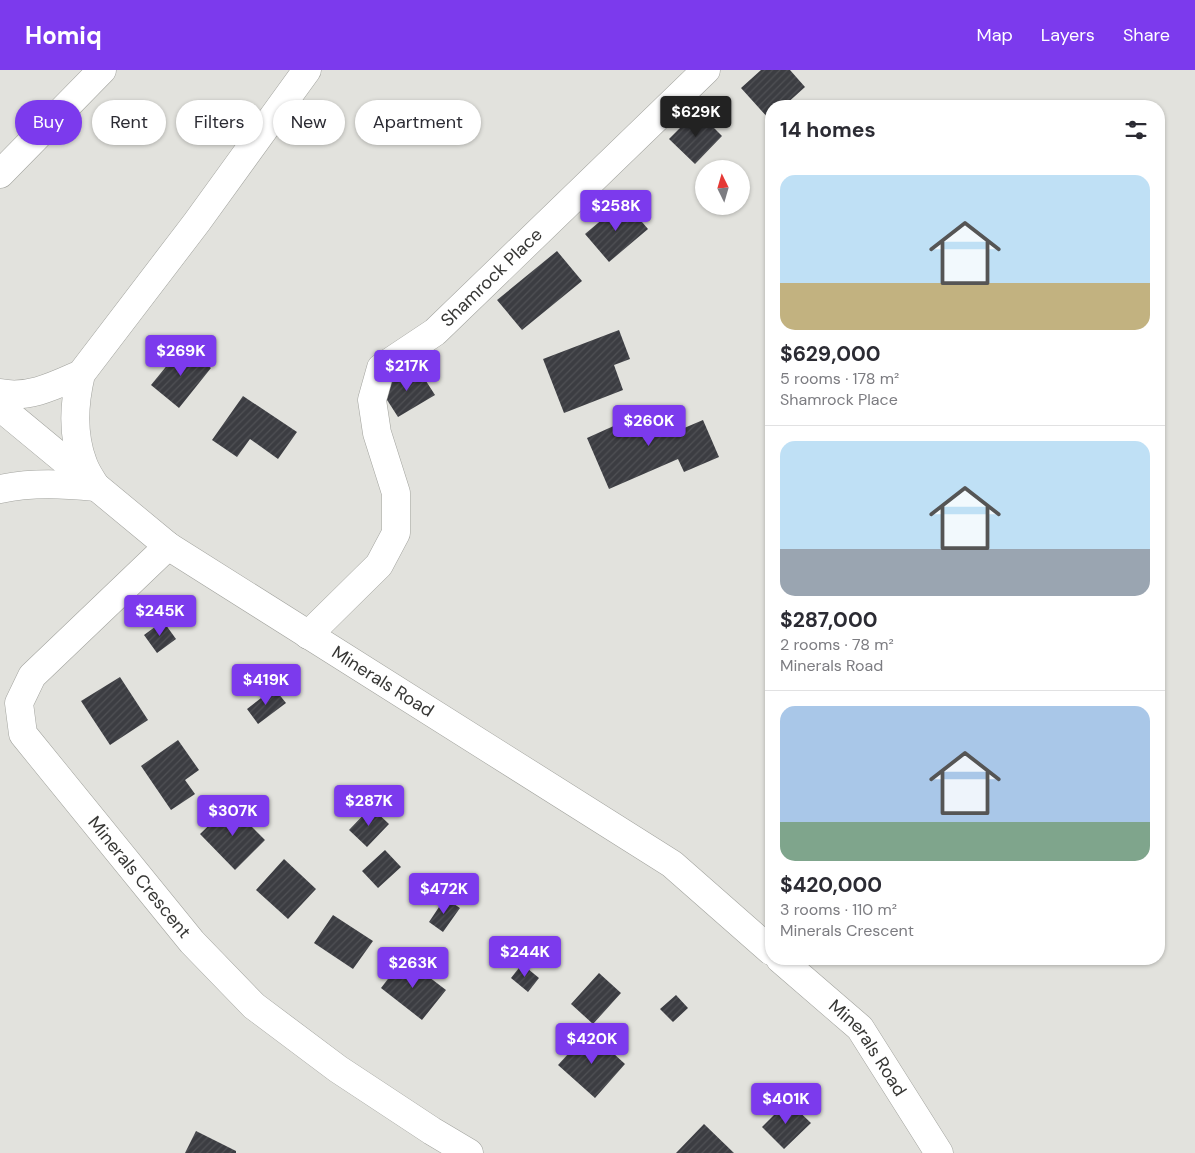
<!DOCTYPE html>
<html lang="en">
<head>
<meta charset="utf-8">
<style>
	:root { --surface:#fff; --page:#f7f7f7; --text:#2b2b33; --muted:#7c7c81; --line:#e1e1e2; --accent:#7c3aed }
	body { margin:0; font-family:"DM Sans",sans-serif; background:var(--page); color:var(--text); height:100vh; display:flex; flex-direction:column; font-size:19px; white-space:nowrap }
	* { box-sizing:border-box; margin:0 }
	p { font-size:16px; color:var(--muted) }
	.icon { flex:none; width:28px; height:28px; fill:none; stroke:currentColor; stroke-width:2; stroke-linecap:round; stroke-linejoin:round }
	.map { position:relative; flex:1; overflow:hidden }
	.panel { position:absolute; left:765px; top:30px; width:400px; height:865px; display:flex; flex-direction:column; background:var(--surface); border-radius:20px; box-shadow:0 1px 4px #0004 }
	.panel>* { flex:none }
	.hud { position:absolute; left:15px; top:30px; width:475px; height:45px; display:flex; gap:10px }
	.needle { width:32px; rotate:355deg }
	.tools { position:absolute; left:695px; top:90px; display:grid; gap:10px }
	.tools a { display:grid; place-items:center; width:55px; height:55px; border-radius:50%; background:var(--surface); box-shadow:0 1px 4px #0004; font-size:25px }
	.price { position:absolute; translate:-50% -42px; padding:0 11px; border-radius:5px; background:var(--accent); color:#fff; font-size:16px; line-height:32px; filter:drop-shadow(0 1px 2px #0008) }
	.price::after { content:''; position:absolute; left:50%; top:30px; width:15px; height:11px; margin-left:-8px; background:inherit; clip-path:polygon(0 0,100% 0,50% 100%) }
	.price.current { background:#222; color:#fff }
	ul { padding:0; list-style:none }
	li { display:grid; align-content:center; gap:10px; height:265px; padding:0 15px }
	li+li { border-top:1px solid var(--line) }
	li span { display:grid; place-items:center; height:155px; border-radius:15px; color:#555 }
	li>.icon { margin-inline-start:auto }
	span .icon { width:90px; height:90px; fill:#fffc; stroke-width:1 }
	li b { font-size:21px }
	h2 { display:flex; justify-content:space-between; align-items:center; height:60px; padding:0 15px; font-size:21px }
	.chip { padding:0 18px; border-radius:22px; background:var(--surface); box-shadow:0 1px 4px #0004; font-size:18px; line-height:45px }
	.chip.current { background:var(--accent); color:#fff }
	header { display:flex; align-items:center; gap:30px; box-sizing:border-box; height:70px; padding:0 25px; background:var(--accent); color:#fff }
	header strong { font-size:24px }
	nav { display:flex; gap:28px; margin-inline-start:auto; font-size:18px }
	.map>svg:first-child { display:block }
</style>
</head>
<body>
<header>
<strong>Homiq</strong>
<nav><a>Map</a><a>Layers</a><a>Share</a></nav>
</header>
<div class="map">
<svg width="1195" height="1083" viewBox="0 0 1195 1083">
	<defs>
		<pattern id="building-hatch" width="6" height="6" patternUnits="userSpaceOnUse" patternTransform="scale(1.25)"><rect width="6" height="6" fill="#3c3d42"/><path d="M-1 1l2-2M0 6l6-6M5 7l2-2" fill="none" stroke="#505155"/></pattern>
	</defs>
	<rect width="100%" height="100%" fill="#e2e2dd"/>
	<!-- building -->
	<path fill="url(#building-hatch)" d="M 761,0 L 790,0 L 805,17 L 784,36 L 771,36 L 771,47 L 769,49 L 741,18 Z
		M 697,41 L 722,66 L 695,94 L 669,69 Z
		M 624,131 L 648,159 L 609,192 L 585,164 Z
		M 557,181 L 582,211 L 522,260 L 497,230 Z
		M 619,260 L 630,289 L 614,295 L 623,320 L 564,343 L 543,289 Z
		M 183,276 L 211,298 L 179,338 L 151,315 Z
		M 417,297 L 435,325 L 398,347 L 380,319 Z
		M 243,326 L 297,362 L 278,389 L 250,369 L 237,387 L 212,370 Z
		M 658,336 L 670,364 L 703,350 L 719,387 L 684,402 L 678,389 L 609,419 L 587,368 Z
		M 163,551 L 176,569 L 157,583 L 144,565 Z
		M 120,607 L 148,650 L 110,675 L 81,631 Z
		M 274,618 L 286,633 L 258,654 L 247,639 Z
		M 178,670 L 199,700 L 185,710 L 195,724 L 171,740 L 141,696 Z
		M 230,735 L 265,770 L 235,800 L 200,764 Z
		M 371,737 L 389,754 L 367,777 L 349,760 Z
		M 385,780 L 401,797 L 378,818 L 362,801 Z
		M 284,789 L 316,819 L 288,849 L 256,820 Z
		M 445,828 L 460,838 L 443,862 L 429,852 Z
		M 333,845 L 373,871 L 353,899 L 314,873 Z
		M 404,888 L 446,920 L 422,950 L 381,918 Z
		M 522,894 L 539,908 L 528,922 L 511,908 Z
		M 599,903 L 621,923 L 593,954 L 571,934 Z
		M 676,925 L 688,938 L 673,952 L 660,939 Z
		M 589,961 L 625,994 L 595,1028 L 558,995 Z
		M 788,1031 L 811,1053 L 784,1079 L 762,1057 Z
		M 704,1054 L 734,1083 L 676,1083 Z
		M 196,1061 L 236,1081 L 236,1083 L 185,1083 Z"/>
	<g fill="none" stroke-linecap="round" stroke-linejoin="round">
		<defs>
			<g id="minor">
				<path id="s1" d="M 0,337 L 168,476 L 672,794 L 771,881"/>
				<path id="s2" d="M 168,476 L 32,606 L 19,633 L 23,664 L 192,872 L 254,936 L 338,999 L 432,1061 L 469,1083"/>
				<path id="s3" d="M 308,565 L 379,495 L 396,463 L 396,423 L 377,363 L 372,330 L 381,298 L 435,262 L 706,0"/>
				<path id="s4" d="M 780,889 L 860,958 L 939,1083"/>
			</g>
			<path id="highway" d="M 0,104 L 102,0
				M 0,323 C 29,329 56,315 81,304
				M 96,417 C 92,410 86,402 83,393 C 72,364 74,333 81,304 L 197,152 L 307,0
				M 0,419 C 33,412 64,414 96,417"/>
		</defs>
		<!-- minor casing -->
		<use href="#minor" stroke="#a2a39e" stroke-width="29"/>
		<!-- highway casing -->
		<use href="#highway" stroke="#a2a39e" stroke-width="29"/>
		<!-- minor -->
		<use href="#minor" stroke="#fff" stroke-width="28"/>
		<!-- highway -->
		<use href="#highway" stroke="#fff" stroke-width="28"/>
	</g>
	<g text-anchor="middle" dominant-baseline="central" stroke-width="5" stroke-linejoin="round" paint-order="stroke">
		<!-- street labels -->
		<g font-size="18" fill="#373735" stroke="#fff">
			<text stroke="none"><textPath href="#s3" startOffset="449">Shamrock Place</textPath></text>
			<text stroke="none"><textPath href="#s1" startOffset="472">Minerals Road</textPath></text>
			<text stroke="none"><textPath href="#s2" startOffset="434">Minerals Crescent</textPath></text>
			<text stroke="none"><textPath href="#s4" startOffset="126">Minerals Road</textPath></text>
		</g>
	</g>
</svg>
<div class="tools">
<a><svg class="needle" viewBox="-14 -14 28 28"><path d="M0-13l5 13h-10z" fill="#e53935"/><path d="M0 13l5-13h-10z" fill="#7c7c81"/></svg></a>
</div>
<b class="price current" style="left:696px;top:68px">$629K</b>
<b class="price" style="left:616px;top:162px">$258K</b>
<b class="price" style="left:181px;top:307px">$269K</b>
<b class="price" style="left:407px;top:322px">$217K</b>
<b class="price" style="left:649px;top:377px">$260K</b>
<b class="price" style="left:160px;top:567px">$245K</b>
<b class="price" style="left:266px;top:636px">$419K</b>
<b class="price" style="left:369px;top:757px">$287K</b>
<b class="price" style="left:233px;top:767px">$307K</b>
<b class="price" style="left:444px;top:845px">$472K</b>
<b class="price" style="left:525px;top:908px">$244K</b>
<b class="price" style="left:413px;top:919px">$263K</b>
<b class="price" style="left:592px;top:995px">$420K</b>
<b class="price" style="left:786px;top:1055px">$401K</b>
<div class="hud">
<a class="chip current">Buy</a>
<a class="chip">Rent</a>
<a class="chip">Filters</a>
<a class="chip">New</a>
<a class="chip">Apartment</a>
</div>
<section class="panel">
<h2>14 homes<svg class="icon" aria-label="filters" viewBox="0 0 24 24"><path d="M4 7h16M4 17h16"/><circle cx="9" cy="7" r="2"/><circle cx="15" cy="17" r="2"/></svg></h2>
<ul>
<li><span style="background:linear-gradient(#bfe0f5 70%,#c2b280 0)"><svg class="icon" aria-label="home" viewBox="0 0 24 24"><path d="M3 11l9-7 9 7M6 9v11h12V9"/></svg></span><div><b>$629,000</b><p>5 rooms · 178 m²</p><p>Shamrock Place</p></div></li>
<li><span style="background:linear-gradient(#bfe0f5 70%,#9aa5b1 0)"><svg class="icon" aria-label="home" viewBox="0 0 24 24"><path d="M3 11l9-7 9 7M6 9v11h12V9"/></svg></span><div><b>$287,000</b><p>2 rooms · 78 m²</p><p>Minerals Road</p></div></li>
<li><span style="background:linear-gradient(#a9c7e8 75%,#7fa58c 0)"><svg class="icon" aria-label="home" viewBox="0 0 24 24"><path d="M3 11l9-7 9 7M6 9v11h12V9"/></svg></span><div><b>$420,000</b><p>3 rooms · 110 m²</p><p>Minerals Crescent</p></div></li>
</ul>
</section>
</div>
</body>
</html>
